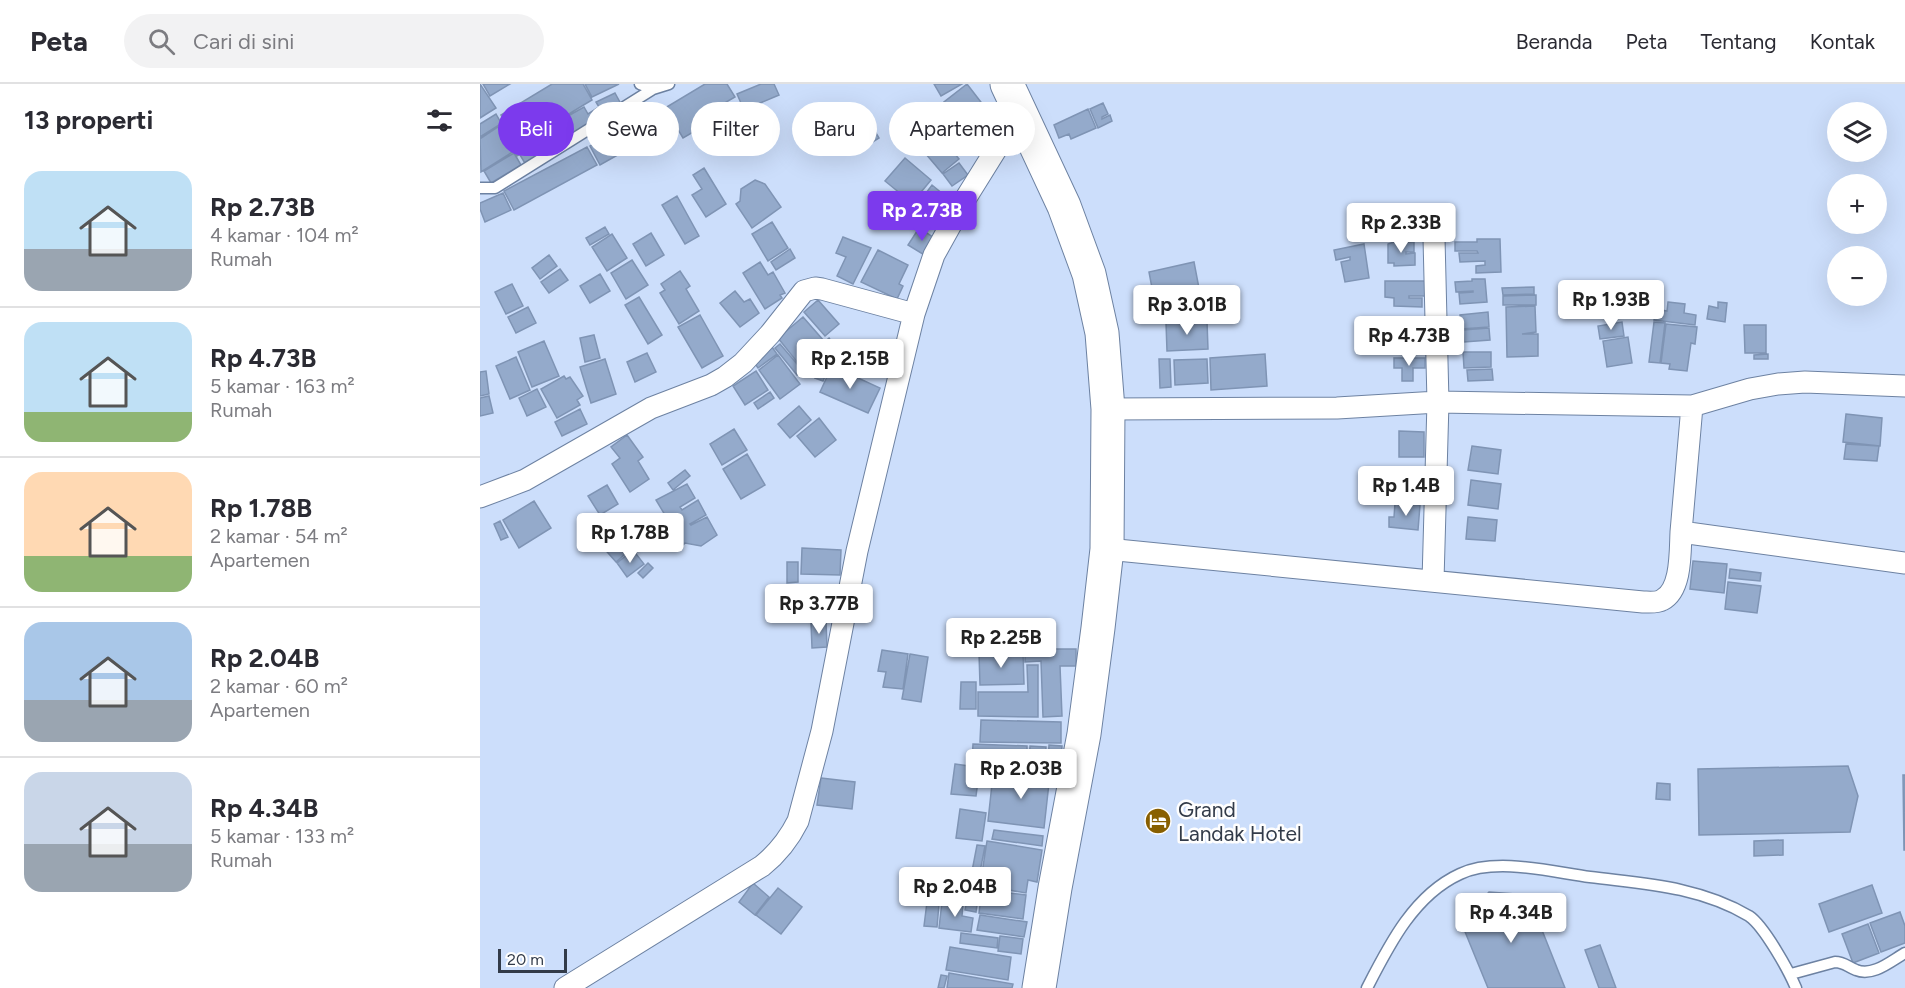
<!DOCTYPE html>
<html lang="id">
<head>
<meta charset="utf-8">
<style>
	:root { --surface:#fff; --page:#f2f2f3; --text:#2b2b33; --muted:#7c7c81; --line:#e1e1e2; --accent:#7c3aed }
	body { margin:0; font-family:Figtree,sans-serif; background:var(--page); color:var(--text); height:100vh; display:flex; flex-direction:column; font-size:22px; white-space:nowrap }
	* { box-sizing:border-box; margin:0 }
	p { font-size:20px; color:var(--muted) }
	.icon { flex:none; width:33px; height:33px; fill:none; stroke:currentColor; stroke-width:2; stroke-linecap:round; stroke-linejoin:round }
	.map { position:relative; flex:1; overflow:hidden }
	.panel { display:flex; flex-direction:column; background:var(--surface); width:480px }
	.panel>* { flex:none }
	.banner { position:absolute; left:18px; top:18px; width:570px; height:54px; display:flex; gap:12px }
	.tools { position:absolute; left:1347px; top:18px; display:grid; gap:12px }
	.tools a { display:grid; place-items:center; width:60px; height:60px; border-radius:50%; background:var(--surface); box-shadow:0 6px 24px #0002; font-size:30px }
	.scale { position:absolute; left:18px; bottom:15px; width:69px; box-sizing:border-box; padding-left:6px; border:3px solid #323b49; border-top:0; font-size:16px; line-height:21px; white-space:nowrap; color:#323b49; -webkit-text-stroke:4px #fefefe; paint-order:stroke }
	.price { position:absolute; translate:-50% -51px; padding:0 14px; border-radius:6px; background:#fff; color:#222; font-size:20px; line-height:39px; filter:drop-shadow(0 2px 3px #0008) }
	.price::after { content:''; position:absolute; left:50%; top:36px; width:18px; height:14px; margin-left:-9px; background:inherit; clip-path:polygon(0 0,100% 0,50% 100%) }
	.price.selected { background:var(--accent); color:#fff }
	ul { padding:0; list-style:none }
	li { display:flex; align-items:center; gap:18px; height:150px; padding:0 24px }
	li+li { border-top:2px solid var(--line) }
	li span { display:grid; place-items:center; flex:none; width:168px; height:120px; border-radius:18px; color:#555 }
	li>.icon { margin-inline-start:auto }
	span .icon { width:72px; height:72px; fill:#fffc; stroke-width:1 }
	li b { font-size:26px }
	h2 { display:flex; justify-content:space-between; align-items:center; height:72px; padding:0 24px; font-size:26px }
	.tag { padding:0 21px; border-radius:27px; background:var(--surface); box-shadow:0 6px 24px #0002; font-size:21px; line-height:54px }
	.tag.selected { background:var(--accent); color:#fff }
	header { display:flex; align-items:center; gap:36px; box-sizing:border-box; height:84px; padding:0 30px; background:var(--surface); border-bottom:2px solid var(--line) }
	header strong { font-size:28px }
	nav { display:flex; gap:33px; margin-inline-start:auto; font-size:21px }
	.search { width:420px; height:54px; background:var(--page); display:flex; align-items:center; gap:15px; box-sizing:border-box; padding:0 21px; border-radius:33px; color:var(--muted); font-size:22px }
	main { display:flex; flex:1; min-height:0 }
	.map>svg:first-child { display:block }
</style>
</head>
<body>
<header>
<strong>Peta</strong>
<div class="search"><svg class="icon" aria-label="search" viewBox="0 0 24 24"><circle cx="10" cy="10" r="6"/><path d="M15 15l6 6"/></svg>Cari di sini</div>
<nav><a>Beranda</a><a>Peta</a><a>Tentang</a><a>Kontak</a></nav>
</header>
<main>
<section class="panel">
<h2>13 properti<svg class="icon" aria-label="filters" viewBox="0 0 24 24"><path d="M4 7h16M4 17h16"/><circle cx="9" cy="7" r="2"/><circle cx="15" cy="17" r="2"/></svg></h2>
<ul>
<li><span style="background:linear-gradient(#bfe0f5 65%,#9aa5b1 0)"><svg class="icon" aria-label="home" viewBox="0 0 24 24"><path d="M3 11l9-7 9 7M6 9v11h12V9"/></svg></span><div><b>Rp 2.73B</b><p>4 kamar · 104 m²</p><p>Rumah</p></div></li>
<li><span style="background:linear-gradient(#bfe0f5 75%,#8fb573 0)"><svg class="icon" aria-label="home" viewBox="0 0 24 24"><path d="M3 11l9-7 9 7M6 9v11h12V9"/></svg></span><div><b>Rp 4.73B</b><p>5 kamar · 163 m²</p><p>Rumah</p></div></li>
<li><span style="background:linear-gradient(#ffd9b3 70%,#8fb573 0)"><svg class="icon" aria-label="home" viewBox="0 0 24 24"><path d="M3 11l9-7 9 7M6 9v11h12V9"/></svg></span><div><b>Rp 1.78B</b><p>2 kamar · 54 m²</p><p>Apartemen</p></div></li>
<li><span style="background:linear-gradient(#a9c7e8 65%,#9aa5b1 0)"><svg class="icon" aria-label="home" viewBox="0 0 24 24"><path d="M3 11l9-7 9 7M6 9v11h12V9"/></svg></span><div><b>Rp 2.04B</b><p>2 kamar · 60 m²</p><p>Apartemen</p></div></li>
<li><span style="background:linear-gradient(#c9d6e8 60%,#9aa5b1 0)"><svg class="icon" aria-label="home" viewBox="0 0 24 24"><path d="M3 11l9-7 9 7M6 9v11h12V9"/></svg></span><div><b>Rp 4.34B</b><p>5 kamar · 133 m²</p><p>Rumah</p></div></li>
</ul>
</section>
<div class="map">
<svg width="1425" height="904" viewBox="0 0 1425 904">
	<rect width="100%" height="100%" fill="#ccdefb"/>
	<!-- building -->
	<path fill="#94aacb" stroke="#7f94b4" stroke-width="1.5" d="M 0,0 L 16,24 L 0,34 Z
		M 3,0 L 30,0 L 10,12 Z
		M 72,0 L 103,0 L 112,16 L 77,37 L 81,44 L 44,68 L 21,31 Z
		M 105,0 L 139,0 L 112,13 Z
		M 225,0 L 247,0 L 255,13 L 229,28 L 234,36 L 203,54 L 185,24 Z
		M 281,0 L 294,0 L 299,11 L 264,26 L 257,10 Z
		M 454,0 L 482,0 L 461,12 Z
		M 487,0 L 507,26 L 484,45 L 464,18 Z
		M 135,9 L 142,22 L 46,81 L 40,71 L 83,44 L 79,37 L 104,23 L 108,30 L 119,23 L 116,18 Z
		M 623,19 L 628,30 L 622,33 L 622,35 L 630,31 L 632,37 L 618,44 L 610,25 Z
		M 180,23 L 185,30 L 169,40 L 179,60 L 167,67 L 152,39 Z
		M 608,25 L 616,44 L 591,55 L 589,50 L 579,54 L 574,41 Z
		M 384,29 L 399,54 L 383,64 L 368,39 Z
		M 16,30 L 20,37 L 21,36 L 42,69 L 37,72 L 19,41 L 0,53 L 0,40 Z
		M 185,33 L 196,51 L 182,59 L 172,40 Z
		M 148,40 L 159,59 L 120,81 L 110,62 Z
		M 18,43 L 34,67 L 1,88 L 0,55 Z
		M 457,48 L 479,75 L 462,89 L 440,63 Z
		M 107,63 L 117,81 L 34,126 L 24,107 Z
		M 34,69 L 41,81 L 11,99 L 4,87 Z
		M 425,74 L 451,96 L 432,119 L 405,97 Z
		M 479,79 L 488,91 L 472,102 L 463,90 Z
		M 224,84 L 246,120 L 226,133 L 212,111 L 222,105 L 213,91 Z
		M 275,96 L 285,100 L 301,123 L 272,144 L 256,120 L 260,117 L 261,105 Z
		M 452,101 L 469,115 L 450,139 L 433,126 Z
		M 23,109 L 31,126 L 5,138 L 0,125 L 0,119 Z
		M 197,112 L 219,152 L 205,160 L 182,121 Z
		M 292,138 L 308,164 L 288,177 L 272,150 Z
		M 125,143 L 129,150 L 110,161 L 106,154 Z
		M 439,144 L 456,155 L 446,172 L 428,161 Z
		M 171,149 L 184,171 L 166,182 L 153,160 Z
		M 132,150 L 147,174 L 127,187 L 112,163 Z
		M 363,153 L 391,164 L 373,200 L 357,192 L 366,173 L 356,169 Z
		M 997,155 L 1020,155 L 1021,188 L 996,189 L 996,182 L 1005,181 L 1005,177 L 980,178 L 979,169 L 998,169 L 997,167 L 975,167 L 975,158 L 997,158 Z
		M 914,158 L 934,158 L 934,168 L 926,168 L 926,170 L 935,169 L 935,181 L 914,182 L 914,179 L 908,179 L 908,160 Z
		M 884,160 L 889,194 L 865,198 L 861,178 L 870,176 L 870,173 L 856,176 L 854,166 Z
		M 310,165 L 315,174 L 296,186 L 291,178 Z
		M 398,166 L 428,181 L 419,200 L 423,202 L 417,215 L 381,198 Z
		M 69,171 L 77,182 L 60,195 L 52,184 Z
		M 152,176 L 168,201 L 146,215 L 131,189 Z
		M 280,178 L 288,191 L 293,188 L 305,209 L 300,211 L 302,214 L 285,225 L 263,189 Z
		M 714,178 L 722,220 L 701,224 L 699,215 L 675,220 L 669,188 Z
		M 80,185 L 88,196 L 69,209 L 61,198 Z
		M 200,187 L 210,202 L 206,205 L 219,227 L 199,240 L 180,209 L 185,206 L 181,200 Z
		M 120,190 L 130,207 L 110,219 L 100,202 Z
		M 992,195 L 1005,195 L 1007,218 L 980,220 L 979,209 L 993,208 L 993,207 L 976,208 L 975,198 L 992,197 Z
		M 905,197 L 945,197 L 945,212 L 929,212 L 929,214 L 942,214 L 942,223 L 914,222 L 914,214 L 905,213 Z
		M 32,200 L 43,222 L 26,230 L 15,208 Z
		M 1054,203 L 1054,210 L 1023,211 L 1022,204 Z
		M 255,207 L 264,218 L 270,215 L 279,229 L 260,243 L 240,219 Z
		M 1056,211 L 1056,221 L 1023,221 L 1023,212 Z
		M 159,213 L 182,251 L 168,260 L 145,221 Z
		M 338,216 L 359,240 L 345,252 L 324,228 Z
		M 1188,218 L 1205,220 L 1204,229 L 1216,231 L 1215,241 L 1174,236 L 1176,225 L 1187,227 Z
		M 1238,218 L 1247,219 L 1245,238 L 1227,235 L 1229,222 L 1238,224 Z
		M 1055,222 L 1056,248 L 1042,250 L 1058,250 L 1058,272 L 1027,273 L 1026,223 Z
		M 48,223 L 56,239 L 36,249 L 28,233 Z
		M 1008,228 L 1009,243 L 981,245 L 980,231 Z
		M 220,231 L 243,272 L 222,284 L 198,243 Z
		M 323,233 L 344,257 L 318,279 L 298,254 Z
		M 912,235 L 943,236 L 943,250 L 931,250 L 931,252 L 941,252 L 941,260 L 917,261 L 917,251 L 912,251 Z
		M 727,237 L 728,265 L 687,267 L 686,239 Z
		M 1142,238 L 1144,252 L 1120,255 L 1118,242 Z
		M 1174,238 L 1185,239 L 1180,279 L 1169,278 Z
		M 1186,240 L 1217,243 L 1215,260 L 1211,259 L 1207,287 L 1189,285 L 1190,280 L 1181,279 Z
		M 1264,241 L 1286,241 L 1286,269 L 1265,269 Z
		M 1009,244 L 1010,256 L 984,258 L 983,246 Z
		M 114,251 L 120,274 L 105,278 L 100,254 Z
		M 1148,253 L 1152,279 L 1127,283 L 1123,257 Z
		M 349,254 L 356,264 L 328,288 L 320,279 Z
		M 64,257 L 79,292 L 52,303 L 38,268 Z
		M 300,260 L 323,287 L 317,291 L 295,264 Z
		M 292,263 L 297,270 L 278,284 L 273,277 Z
		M 983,268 L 1011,268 L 1011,283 L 984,284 Z
		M 167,269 L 176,288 L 155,298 L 147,278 Z
		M 785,270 L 787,302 L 731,306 L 730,274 Z
		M 1288,270 L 1288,275 L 1274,275 L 1274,271 Z
		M 298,271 L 320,300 L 300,315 L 279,286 Z
		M 36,273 L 50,306 L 30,315 L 16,282 Z
		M 914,274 L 945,274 L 945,284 L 933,284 L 933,297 L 922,297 L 922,284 L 914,284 Z
		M 125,275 L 136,310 L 111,319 L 100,283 Z
		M 679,275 L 690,275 L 691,303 L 680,304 Z
		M 727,275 L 728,299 L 695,301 L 694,276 Z
		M 342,282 L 348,285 L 343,297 L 335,294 Z
		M 352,282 L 400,304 L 388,329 L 340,308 Z
		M 1012,285 L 1013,296 L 988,297 L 987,286 Z
		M 6,287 L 9,310 L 0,312 L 0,288 Z
		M 276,287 L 288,306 L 265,321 L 253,302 Z
		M 84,292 L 86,295 L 90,293 L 103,312 L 97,316 L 100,321 L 77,334 L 61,305 Z
		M 57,305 L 66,323 L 47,332 L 39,314 Z
		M 290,308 L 294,314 L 278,325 L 274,319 Z
		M 9,312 L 13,329 L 0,332 L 0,314 Z
		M 319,322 L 331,336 L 310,354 L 298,340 Z
		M 100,325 L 107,340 L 82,352 L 75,338 Z
		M 1366,330 L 1402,334 L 1400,362 L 1363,358 Z
		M 339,334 L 356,356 L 335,373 L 317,352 Z
		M 254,345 L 267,366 L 242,381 L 230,360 Z
		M 919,347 L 944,348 L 944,373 L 919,373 Z
		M 147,351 L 163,373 L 158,377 L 169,395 L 150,408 L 132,380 L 140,374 L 131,363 Z
		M 1366,360 L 1399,362 L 1397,377 L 1364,375 Z
		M 992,362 L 1021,366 L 1018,390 L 988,386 Z
		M 267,370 L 285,401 L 261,415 L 243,385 Z
		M 919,383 L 942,384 L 941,411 L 913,410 L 914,399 L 918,399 Z
		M 205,386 L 210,392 L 193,406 L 188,399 Z
		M 991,396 L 1021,400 L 1018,425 L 988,421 Z
		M 207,400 L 215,414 L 200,423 L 202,426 L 218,416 L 226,431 L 210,440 L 211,441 L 227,433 L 237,451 L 221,462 L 205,459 L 203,461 L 176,416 Z
		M 127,401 L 138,420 L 120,431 L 108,412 Z
		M 54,417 L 71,444 L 39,464 L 23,436 Z
		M 915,419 L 940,421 L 938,446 L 909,443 L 909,433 L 914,433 Z
		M 988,433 L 1017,436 L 1015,457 L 986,455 Z
		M 20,437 L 28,453 L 21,456 L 14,440 Z
		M 147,439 L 161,456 L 136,478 L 121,461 Z
		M 322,464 L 361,466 L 360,491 L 321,490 Z
		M 153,466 L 164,480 L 147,493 L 137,479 Z
		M 1213,477 L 1247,480 L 1244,509 L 1210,505 Z
		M 307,478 L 318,478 L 318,498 L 307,499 Z
		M 168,479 L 173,484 L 163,494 L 158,489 Z
		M 1250,485 L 1281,489 L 1280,497 L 1249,494 Z
		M 1248,498 L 1281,502 L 1277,529 L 1245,525 Z
		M 346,538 L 347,563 L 332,564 L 331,539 Z
		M 573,565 L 596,565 L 596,582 L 580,582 L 582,632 L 563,633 L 561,577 L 545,578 L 545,567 Z
		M 402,566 L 428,570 L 423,605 L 403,603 L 406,588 L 398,587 Z
		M 499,569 L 543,569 L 544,600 L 500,601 Z
		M 430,570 L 448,573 L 441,618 L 422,615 Z
		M 547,581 L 558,581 L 558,633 L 498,632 L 498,608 L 548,608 Z
		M 481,598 L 496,598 L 496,625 L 480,625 Z
		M 501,636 L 581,638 L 581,659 L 500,658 Z
		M 493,660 L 547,662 L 547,681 L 492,679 Z
		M 569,661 L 582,662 L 580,685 L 568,684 Z
		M 550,662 L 566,663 L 565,681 L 549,681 Z
		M 475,680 L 510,685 L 508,699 L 498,697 L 496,712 L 471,710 Z
		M 1368,682 L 1378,712 L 1370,748 L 1219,751 L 1218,685 Z
		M 534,686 L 570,690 L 564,744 L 508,737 L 512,700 L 532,702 Z
		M 1423,691 L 1425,691 L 1425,766 L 1424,766 Z
		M 341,694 L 375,698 L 372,725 L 337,721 Z
		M 1177,699 L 1190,700 L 1190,716 L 1176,715 Z
		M 480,725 L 506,729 L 502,757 L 476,754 Z
		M 514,746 L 563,752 L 562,762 L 512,755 Z
		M 1303,756 L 1303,771 L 1274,772 L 1274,757 Z
		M 507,757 L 562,766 L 557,798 L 548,796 L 546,809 L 511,803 L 513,791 L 502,789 Z
		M 497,761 L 505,762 L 500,788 L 492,787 Z
		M 273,799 L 289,813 L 275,831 L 259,818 Z
		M 1392,801 L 1402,829 L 1349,848 L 1339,820 Z
		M 298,804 L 322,823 L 301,850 L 276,831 Z
		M 489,806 L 499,807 L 496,828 L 485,826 Z
		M 502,806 L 546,811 L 543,835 L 499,829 Z
		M 1009,808 L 1048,811 L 1085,904 L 1008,904 L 981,838 Z
		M 447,818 L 459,820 L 457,843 L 444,842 Z
		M 462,818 L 483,821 L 482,832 L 493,834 L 491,848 L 459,844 Z
		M 1420,828 L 1425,842 L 1425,859 L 1401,868 L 1390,839 Z
		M 500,831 L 547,838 L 544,853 L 497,846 Z
		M 1388,840 L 1399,869 L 1373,879 L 1362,850 Z
		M 481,849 L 518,854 L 517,864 L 480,859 Z
		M 520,852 L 543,855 L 541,870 L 518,867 Z
		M 1120,861 L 1136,904 L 1119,904 L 1105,866 Z
		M 470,863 L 531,873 L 528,896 L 466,886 Z
		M 469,889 L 533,900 L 532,904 L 467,904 Z
		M 461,891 L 467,892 L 464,904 L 458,904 Z"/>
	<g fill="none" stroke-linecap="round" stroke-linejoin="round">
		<defs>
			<path id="service" d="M 160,0 L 173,5 L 189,0
				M 0,104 L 15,104 L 173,5
				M 1311,890 L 1355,878 C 1364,878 1368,883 1376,886 C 1393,893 1411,877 1425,869
				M 887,904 C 909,861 934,811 980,790 C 1016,773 1072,788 1110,793 C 1141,797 1171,799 1201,806 C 1223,811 1249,820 1269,832 C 1284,842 1309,887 1316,904"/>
			<path id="minor" d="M 1212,322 L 1201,448 L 1425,479
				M 628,325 L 857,324 L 958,318 L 1212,322 L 1270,305 L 1298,300 L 1325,298 L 1425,302
				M 0,413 L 45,396 L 171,324 L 231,301 L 245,293 L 263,279 L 290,250 L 324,207 L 335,204 L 342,205 L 434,230
				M 627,465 L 1163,518 C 1168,518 1177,519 1182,516 C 1202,506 1200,467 1201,448
				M 953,497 L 958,318 L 954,154
				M 85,904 L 282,782 C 297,770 309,755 318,737 L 342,647 L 377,467 L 434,230 L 454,171 L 484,117 L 540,27"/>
			<path id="trunk" d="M 527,0 L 584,122 L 609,190 L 622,249 L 628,325 L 627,465 L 618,544 L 604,650 L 575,804 L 559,904"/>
		</defs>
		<!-- service casing -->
		<use href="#service" stroke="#6d82a2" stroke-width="13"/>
		<!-- minor casing -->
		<use href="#minor" stroke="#6d82a2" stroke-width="23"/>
		<!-- trunk casing -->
		<use href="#trunk" stroke="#6d82a2" stroke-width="35"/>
		<!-- service -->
		<use href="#service" stroke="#fff" stroke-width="10"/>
		<!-- minor -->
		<use href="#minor" stroke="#fff" stroke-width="21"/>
		<!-- trunk -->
		<use href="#trunk" stroke="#fff" stroke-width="33"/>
	</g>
	<!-- icons -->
	<defs>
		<symbol id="hotel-disc" viewBox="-11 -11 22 22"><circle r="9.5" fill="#885f00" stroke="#fefefe"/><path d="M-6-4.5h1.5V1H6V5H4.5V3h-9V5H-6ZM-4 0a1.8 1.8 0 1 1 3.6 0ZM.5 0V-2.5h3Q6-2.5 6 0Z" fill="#fff"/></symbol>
	</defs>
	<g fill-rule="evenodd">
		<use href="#hotel-disc" x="663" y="722" width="30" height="30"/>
	</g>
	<g text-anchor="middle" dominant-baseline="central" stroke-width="5" stroke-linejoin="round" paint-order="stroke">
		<!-- poi labels -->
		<g font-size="21" fill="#323b49" stroke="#fefefe" text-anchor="start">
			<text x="698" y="725">Grand<tspan x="698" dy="24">Landak Hotel</tspan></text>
		</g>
	</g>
</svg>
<div class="tools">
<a><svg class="icon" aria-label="layers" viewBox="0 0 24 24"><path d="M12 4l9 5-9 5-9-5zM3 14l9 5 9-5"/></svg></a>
<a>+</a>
<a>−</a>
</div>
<div class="scale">20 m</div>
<b class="price selected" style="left:442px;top:158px">Rp 2.73B</b>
<b class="price" style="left:921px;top:170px">Rp 2.33B</b>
<b class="price" style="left:1131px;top:247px">Rp 1.93B</b>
<b class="price" style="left:707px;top:252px">Rp 3.01B</b>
<b class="price" style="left:929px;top:283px">Rp 4.73B</b>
<b class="price" style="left:370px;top:306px">Rp 2.15B</b>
<b class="price" style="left:926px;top:433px">Rp 1.4B</b>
<b class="price" style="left:150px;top:480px">Rp 1.78B</b>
<b class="price" style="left:339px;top:551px">Rp 3.77B</b>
<b class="price" style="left:521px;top:585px">Rp 2.25B</b>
<b class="price" style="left:541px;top:716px">Rp 2.03B</b>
<b class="price" style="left:475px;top:834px">Rp 2.04B</b>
<b class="price" style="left:1031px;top:860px">Rp 4.34B</b>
<div class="banner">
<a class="tag selected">Beli</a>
<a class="tag">Sewa</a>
<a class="tag">Filter</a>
<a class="tag">Baru</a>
<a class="tag">Apartemen</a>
</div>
</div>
</main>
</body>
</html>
